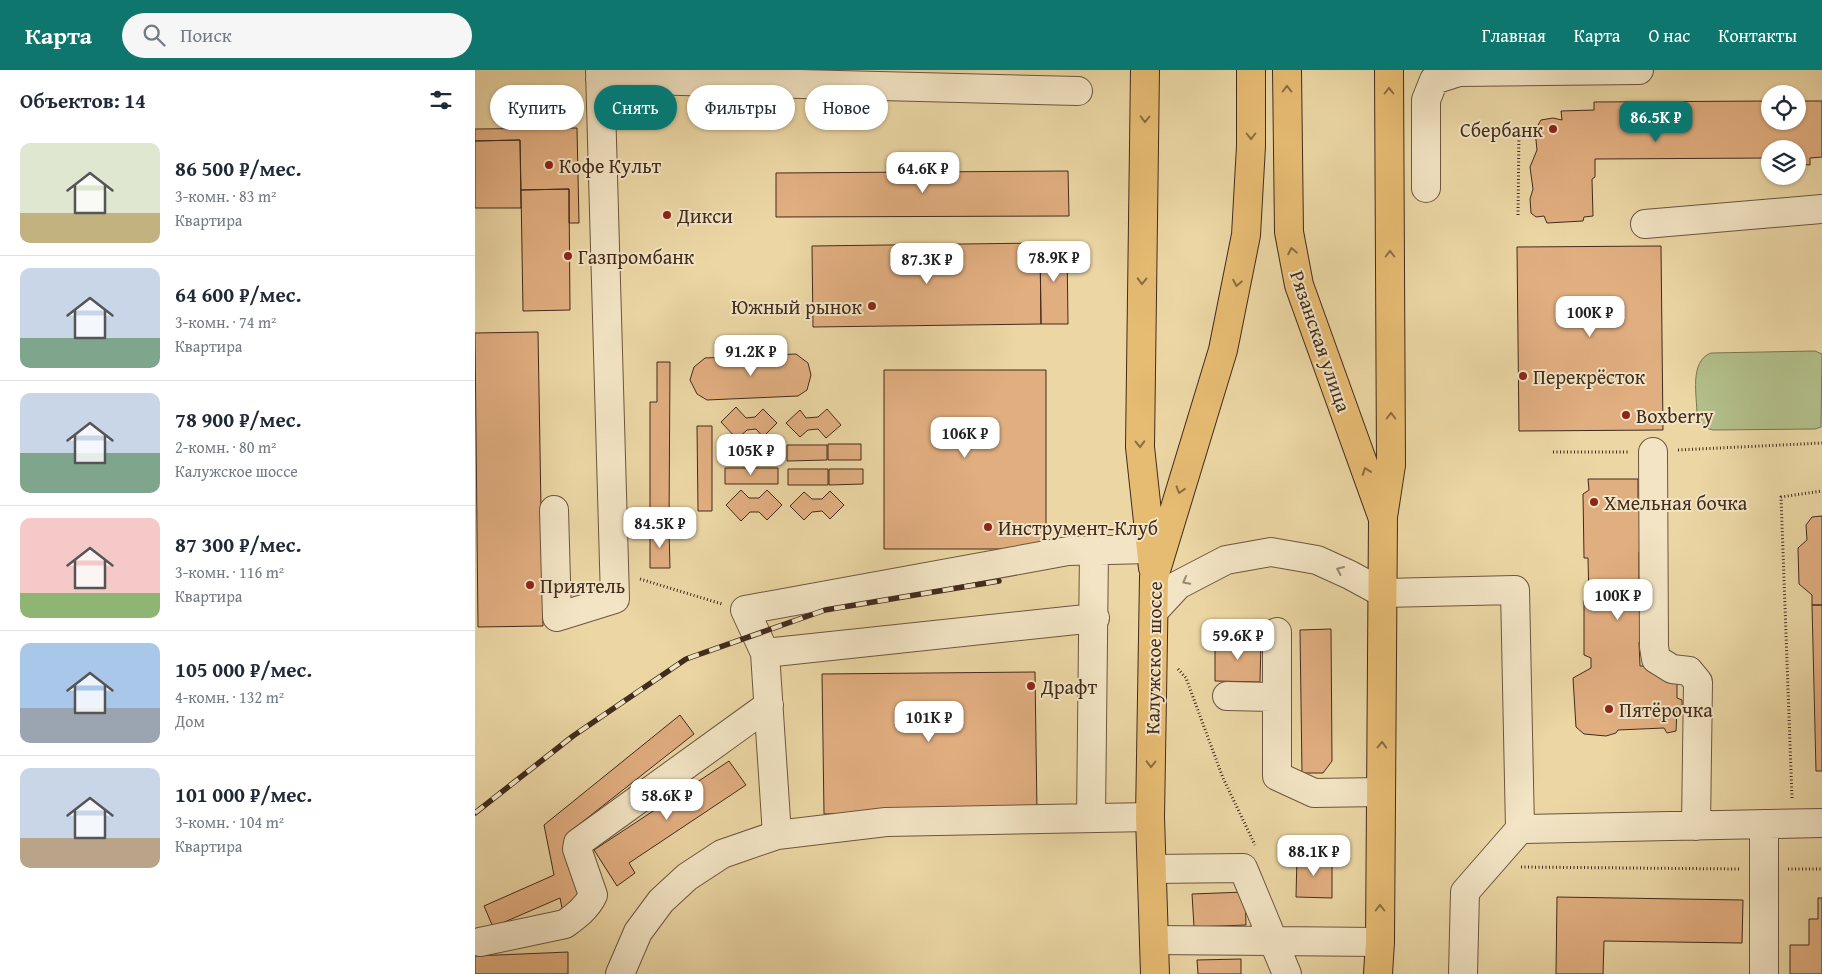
<!DOCTYPE html>
<html lang="ru">
<head>
<meta charset="utf-8">
<style>
	:root { --surface:#fff; --page:#f6f6f7; --text:#1f2937; --muted:#747a83; --line:#e0e1e3; --accent:#0f766e }
	body { margin:0; font-family:"Gentium Book Plus",serif; background:var(--page); color:var(--text); height:100vh; display:flex; flex-direction:column; font-size:19px; white-space:nowrap }
	* { box-sizing:border-box; margin:0 }
	p { font-size:16px; color:var(--muted) }
	.icon { flex:none; width:28px; height:28px; fill:none; stroke:currentColor; stroke-width:2; stroke-linecap:round; stroke-linejoin:round }
	.map { position:relative; flex:1; overflow:hidden }
	.details { display:flex; flex-direction:column; background:var(--surface); width:475px }
	.details>* { flex:none }
	.guide { position:absolute; left:15px; top:15px; width:475px; height:45px; display:flex; gap:10px }
	.buttons { position:absolute; left:1286px; top:15px; display:grid; gap:10px }
	.buttons a { display:grid; place-items:center; width:45px; height:45px; border-radius:50%; background:var(--surface); box-shadow:0 1px 4px #0004; font-size:25px }
	.price { position:absolute; translate:-50% -42px; padding:0 11px; border-radius:10px; background:#fff; color:#222; font-size:16px; line-height:32px; filter:drop-shadow(0 1px 2px #0008) }
	.price::after { content:''; position:absolute; left:50%; top:30px; width:15px; height:11px; margin-left:-8px; background:inherit; clip-path:polygon(0 0,100% 0,50% 100%) }
	.price.on { background:var(--accent); color:#fff }
	ul { padding:0; list-style:none }
	li { display:flex; align-items:center; gap:15px; height:125px; padding:0 20px }
	li+li { border-top:1px solid var(--line) }
	li span { display:grid; place-items:center; flex:none; width:140px; height:100px; border-radius:10px; color:#555 }
	li>.icon { margin-inline-start:auto }
	span .icon { width:60px; height:60px; fill:#fffc; stroke-width:1 }
	li b { font-size:21px }
	h2 { display:flex; justify-content:space-between; align-items:center; height:60px; padding:0 20px; font-size:21px }
	.chip { padding:0 18px; border-radius:22px; background:var(--surface); box-shadow:0 1px 4px #0004; font-size:18px; line-height:45px }
	.chip.on { background:var(--accent); color:#fff }
	header { display:flex; align-items:center; gap:30px; box-sizing:border-box; height:70px; padding:0 25px; background:var(--accent); color:#fff }
	header strong { font-size:24px }
	nav { display:flex; gap:28px; margin-inline-start:auto; font-size:18px }
	.search { width:350px; height:45px; background:var(--page); display:flex; align-items:center; gap:12px; box-sizing:border-box; padding:0 18px; border-radius:28px; color:var(--muted); font-size:19px }
	main { display:flex; flex:1; min-height:0 }
	.map>svg:first-child { display:block }
</style>
</head>
<body>
<header>
<strong>Карта</strong>
<div class="search"><svg class="icon" aria-label="search" viewBox="0 0 24 24"><circle cx="10" cy="10" r="6"/><path d="M15 15l6 6"/></svg>Поиск</div>
<nav><a>Главная</a><a>Карта</a><a>О нас</a><a>Контакты</a></nav>
</header>
<main>
<section class="details">
<h2>Объектов: 14<svg class="icon" aria-label="filters" viewBox="0 0 24 24"><path d="M4 7h16M4 17h16"/><circle cx="9" cy="7" r="2"/><circle cx="15" cy="17" r="2"/></svg></h2>
<ul>
<li><span style="background:linear-gradient(#dfe7d0 70%,#c2b280 0)"><svg class="icon" aria-label="home" viewBox="0 0 24 24"><path d="M3 11l9-7 9 7M6 9v11h12V9"/></svg></span><div><b>86 500 ₽/мес.</b><p>3-комн. · 83 m²</p><p>Квартира</p></div></li>
<li><span style="background:linear-gradient(#c9d6e8 70%,#7fa58c 0)"><svg class="icon" aria-label="home" viewBox="0 0 24 24"><path d="M3 11l9-7 9 7M6 9v11h12V9"/></svg></span><div><b>64 600 ₽/мес.</b><p>3-комн. · 74 m²</p><p>Квартира</p></div></li>
<li><span style="background:linear-gradient(#c9d6e8 60%,#7fa58c 0)"><svg class="icon" aria-label="home" viewBox="0 0 24 24"><path d="M3 11l9-7 9 7M6 9v11h12V9"/></svg></span><div><b>78 900 ₽/мес.</b><p>2-комн. · 80 m²</p><p>Калужское шоссе</p></div></li>
<li><span style="background:linear-gradient(#f6c9c9 75%,#8fb573 0)"><svg class="icon" aria-label="home" viewBox="0 0 24 24"><path d="M3 11l9-7 9 7M6 9v11h12V9"/></svg></span><div><b>87 300 ₽/мес.</b><p>3-комн. · 116 m²</p><p>Квартира</p></div></li>
<li><span style="background:linear-gradient(#a9c7e8 65%,#9aa5b1 0)"><svg class="icon" aria-label="home" viewBox="0 0 24 24"><path d="M3 11l9-7 9 7M6 9v11h12V9"/></svg></span><div><b>105 000 ₽/мес.</b><p>4-комн. · 132 m²</p><p>Дом</p></div></li>
<li><span style="background:linear-gradient(#c9d6e8 70%,#b9a48a 0)"><svg class="icon" aria-label="home" viewBox="0 0 24 24"><path d="M3 11l9-7 9 7M6 9v11h12V9"/></svg></span><div><b>101 000 ₽/мес.</b><p>3-комн. · 104 m²</p><p>Квартира</p></div></li>
</ul>
</section>
<div class="map">
<svg width="1347" height="904" viewBox="0 0 1347 904">
	<rect width="100%" height="100%" fill="#ebd6a4"/>
	<filter id="stains"><feTurbulence type="fractalNoise" baseFrequency=".004" numOctaves="4"/><feColorMatrix values="0 0 0 0 .2 0 0 0 0 .09 0 0 0 0 .02 0 0 0 .5 -.17"/></filter>
	<radialGradient id="worn" r=".72"><stop offset=".6" stop-color="#630" stop-opacity="0"/><stop offset="1" stop-color="#630" stop-opacity=".3"/></radialGradient>
	<!-- green -->
	<path fill="#b2bf8a" stroke="#7a7554" d="M 1340,281 L 1347,284 L 1346,357 L 1340,359 L 1238,360 C 1229,358 1226,354 1222,345 C 1222,326 1214,291 1236,283 Z"/>
	<!-- building -->
	<path fill="#e1ae80" stroke="#422b1d" d="M 1295,31 L 1295,51 L 1322,51 L 1322,31 L 1347,31 L 1347,87 L 1335,88 L 1335,95 L 1322,94 L 1322,79 L 1295,79 L 1295,88 L 1120,89 L 1120,107 L 1117,109 L 1118,146 L 1109,147 L 1108,151 L 1072,153 L 1069,146 L 1061,147 L 1056,143 L 1055,129 L 1058,119 L 1055,97 L 1062,80 L 1060,60 L 1066,50 L 1078,48 L 1087,50 L 1086,41 L 1119,40 L 1119,32 Z
		M 102,58 L 104,153 L 94,153 L 94,119 L 46,120 L 45,70 L 0,71 L 0,59 Z
		M 45,70 L 46,138 L 0,138 L 0,71 Z
		M 593,101 L 594,146 L 301,147 L 301,103 Z
		M 94,119 L 95,240 L 48,241 L 46,120 Z
		M 565,173 L 592,173 L 593,254 L 566,254 Z
		M 565,173 L 566,254 L 338,257 L 337,176 Z
		M 1186,176 L 1188,360 L 1044,361 L 1042,177 Z
		M 63,262 L 68,556 L 3,557 L 0,263 Z
		M 321,284 L 333,293 L 336,305 L 332,320 L 323,326 L 232,330 L 222,324 L 215,310 L 219,297 L 230,288 Z
		M 182,292 L 195,292 L 194,459 L 175,459 L 175,332 L 182,332 Z
		M 409,300 L 571,300 L 571,479 L 409,479 Z
		M 261,337 L 271,348 L 280,347 L 288,339 L 302,353 L 288,367 L 281,359 L 272,360 L 262,369 L 246,352 Z
		M 352,339 L 366,355 L 351,368 L 343,359 L 333,360 L 325,367 L 311,353 L 325,340 L 331,348 L 343,347 Z
		M 222,356 L 237,356 L 237,441 L 223,441 Z
		M 301,374 L 301,390 L 250,391 L 249,375 Z
		M 353,374 L 386,374 L 386,390 L 353,390 Z
		M 312,375 L 352,375 L 352,390 L 312,391 Z
		M 250,398 L 303,398 L 303,414 L 250,414 Z
		M 313,399 L 353,399 L 353,415 L 313,415 Z
		M 354,399 L 388,399 L 388,414 L 354,415 Z
		M 1113,409 L 1163,409 L 1163,430 L 1169,430 L 1169,482 L 1164,482 L 1164,525 L 1172,525 L 1173,572 L 1164,572 L 1165,596 L 1171,596 L 1202,609 L 1202,628 L 1207,630 L 1207,639 L 1202,641 L 1201,661 L 1192,663 L 1189,658 L 1143,660 L 1141,663 L 1131,666 L 1109,664 L 1101,657 L 1098,608 L 1116,598 L 1116,588 L 1109,585 L 1109,530 L 1114,530 L 1113,488 L 1109,488 L 1108,424 L 1114,420 Z
		M 266,420 L 274,428 L 284,428 L 292,420 L 307,435 L 292,450 L 284,442 L 275,442 L 266,451 L 251,435 Z
		M 355,421 L 369,435 L 355,449 L 347,441 L 337,442 L 329,450 L 315,436 L 329,422 L 337,429 L 347,429 Z
		M 1347,446 L 1347,535 L 1337,535 L 1337,525 L 1324,514 L 1323,478 L 1332,470 L 1331,455 L 1337,447 Z
		M 175,459 L 194,459 L 195,498 L 175,498 Z
		M 1337,535 L 1347,535 L 1347,701 L 1341,701 Z
		M 856,559 L 857,691 L 848,703 L 827,703 L 825,560 Z
		M 740,570 L 786,571 L 785,612 L 740,611 Z
		M 560,602 L 562,742 L 349,744 L 347,604 Z
		M 205,645 L 219,664 L 92,764 L 107,834 L 88,843 L 85,828 L 18,857 L 9,836 L 79,805 L 69,755 Z
		M 254,691 L 271,715 L 154,793 L 160,803 L 142,816 L 119,780 Z
		M 822,786 L 857,786 L 857,828 L 821,827 Z
		M 770,822 L 771,855 L 719,857 L 717,824 Z
		M 1082,827 L 1268,830 L 1267,873 L 1129,871 L 1128,904 L 1081,904 Z
		M 1343,828 L 1347,828 L 1347,904 L 1315,904 L 1315,875 L 1334,875 L 1334,849 L 1343,849 Z
		M 93,882 L 93,904 L 0,904 L 0,886 Z
		M 766,889 L 766,904 L 723,904 L 722,890 Z"/>
	<g fill="none" stroke-linecap="round" stroke-linejoin="round">
		<defs>
			<path id="minor" d="M 125,9 L 603,21
				M 951,118 L 951,30 L 959,10 L 984,2 L 1164,0
				M 1170,154 L 1347,139
				M 1178,382 L 1179,577 L 1181,589 L 1197,599 L 1214,601 L 1223,612 L 1221,756
				M 79,440 L 82,547 L 140,529 L 125,0
				M 679,541 L 703,515 L 751,490 L 796,482 L 842,490 L 875,505 L 908,523 L 1040,520 L 1045,759 L 990,822 L 988,904
				M 802,562 L 802,706 L 839,723 L 906,722
				M 290,583 L 620,548
				M 752,626 L 802,627
				M 616,748 L 619,480
				M 1289,754 L 1289,904
				M 1045,759 L 1347,753
				M 302,765 L 290,583 L 270,540 L 593,481 L 675,479
				M 677,799 L 768,798 L 812,904
				M 679,870 L 905,872
				M 5,872 L 90,854 C 101,846 112,838 118,825 L 102,779 L 103,773 L 294,635
				M 145,904 L 163,862 L 186,831 L 212,807 L 247,784 L 302,765 L 411,752 L 675,747"/>
			<path id="major" d="M 670,0 L 665,377 L 678,498
				M 812,0 L 814,162 L 824,215 L 907,446
				M 680,904 L 675,747 L 679,507 L 748,280 L 771,165 L 776,76 L 776,0
				M 903,904 L 905,872 L 908,447 L 916,395 L 914,0"/>
		</defs>
		<!-- minor casing -->
		<use href="#minor" stroke="#6c563f" stroke-width="30"/>
		<!-- major casing -->
		<use href="#major" stroke="#422b1d" stroke-width="30"/>
		<!-- path -->
		<path stroke="#422b1d" stroke-width="3" stroke-dasharray="1 2.5" stroke-linecap="butt" d="M 1043,145 L 1044,60
			M 1203,380 L 1347,373
			M 1078,382 L 1154,382
			M 165,509 L 247,534
			M 703,599 L 711,608 L 748,708 L 780,775
			M 1317,728 L 1306,427 L 1347,421
			M 1046,797 L 1264,799
			M 1313,799 L 1347,799"/>
		<!-- minor -->
		<use href="#minor" stroke="#f2e4c4" stroke-width="28"/>
		<!-- major -->
		<use href="#major" stroke="#e6bb72" stroke-width="28"/>
		<defs>
			<path id="rail" d="M 0,743 L 98,666 L 211,589 L 350,540 L 524,511"/>
		</defs>
		<!-- rail casing -->
		<use href="#rail" stroke="#422b1d" stroke-width="5.5"/>
		<!-- rail -->
		<use href="#rail" stroke="#f2e4c4" stroke-width="4" stroke-dasharray="11" stroke-linecap="butt"/>
	</g>
	<!-- one-way arrows -->
	<defs><path id="oneway-chevron" d="M-2-3.5L2.5 0L-2 3.5" fill="none" stroke-width="1.6" stroke-linecap="round" stroke-linejoin="round" transform="scale(1.25)"/></defs>
	<g stroke="#8c6c43">
		<use href="#oneway-chevron" transform="translate(812 19) rotate(-90)"/>
		<use href="#oneway-chevron" transform="translate(914 21) rotate(-90)"/>
		<use href="#oneway-chevron" transform="translate(670 49) rotate(91)"/>
		<use href="#oneway-chevron" transform="translate(776 66) rotate(90)"/>
		<use href="#oneway-chevron" transform="translate(817 181) rotate(-101)"/>
		<use href="#oneway-chevron" transform="translate(915 184) rotate(-90)"/>
		<use href="#oneway-chevron" transform="translate(667 211) rotate(91)"/>
		<use href="#oneway-chevron" transform="translate(762 213) rotate(101)"/>
		<use href="#oneway-chevron" transform="translate(916 346) rotate(-90)"/>
		<use href="#oneway-chevron" transform="translate(665 374) rotate(89)"/>
		<use href="#oneway-chevron" transform="translate(891 401) rotate(-110)"/>
		<use href="#oneway-chevron" transform="translate(705 420) rotate(107)"/>
		<use href="#oneway-chevron" transform="translate(907 675) rotate(-89)"/>
		<use href="#oneway-chevron" transform="translate(676 694) rotate(91)"/>
		<use href="#oneway-chevron" transform="translate(905 838) rotate(-90)"/>
	</g>
	<g stroke="#9a8870">
		<use href="#oneway-chevron" transform="translate(865 500) rotate(-156)"/>
		<use href="#oneway-chevron" transform="translate(711 511) rotate(152)"/>
	</g>
	<!-- markers -->
	<g fill="#8f2418" stroke="#f2e4c4" stroke-width="2">
		<circle cx="1078" cy="59" r="5"/>
		<circle cx="74" cy="95" r="5"/>
		<circle cx="192" cy="145" r="5"/>
		<circle cx="93" cy="186" r="5"/>
		<circle cx="397" cy="236" r="5"/>
		<circle cx="1048" cy="306" r="5"/>
		<circle cx="1151" cy="345" r="5"/>
		<circle cx="1119" cy="432" r="5"/>
		<circle cx="513" cy="457" r="5"/>
		<circle cx="55" cy="515" r="5"/>
		<circle cx="556" cy="616" r="5"/>
		<circle cx="1134" cy="639" r="5"/>
	</g>
	<g text-anchor="middle" dominant-baseline="central" stroke-width="4" stroke-linejoin="round" paint-order="stroke">
		<!-- poi labels -->
		<g font-size="20" fill="#422b1d" stroke="#f2e4c4" text-anchor="start">
			<text x="1068" y="59" text-anchor="end">Сбербанк</text>
			<text x="84" y="95">Кофе Культ</text>
			<text x="202" y="145">Дикси</text>
			<text x="103" y="186">Газпромбанк</text>
			<text x="387" y="236" text-anchor="end">Южный рынок</text>
			<text x="1058" y="306">Перекрёсток</text>
			<text x="1161" y="345">Boxberry</text>
			<text x="1129" y="432">Хмельная бочка</text>
			<text x="523" y="457">Инструмент-Клуб</text>
			<text x="65" y="515">Приятель</text>
			<text x="566" y="616">Драфт</text>
			<text x="1144" y="639">Пятёрочка</text>
		</g>
		<!-- street labels -->
		<g font-size="20" fill="#422b1d" stroke="#f2e4c4">
			<text transform="translate(846 271) rotate(71)">Рязанская улица</text>
			<text transform="translate(678 588) rotate(-89)">Калужское шоссе</text>
		</g>
	</g>
	<rect width="100%" height="100%" filter="url(#stains)"/>
	<rect width="100%" height="100%" fill="url(#worn)"/>
</svg>
<div class="buttons">
<a><svg class="icon" aria-label="locate" viewBox="0 0 24 24"><circle cx="12" cy="12" r="6"/><path d="M12 2v4M12 18v4M2 12h4M18 12h4"/></svg></a>
<a><svg class="icon" aria-label="layers" viewBox="0 0 24 24"><path d="M12 4l9 5-9 5-9-5zM3 14l9 5 9-5"/></svg></a>
</div>
<b class="price on" style="left:1181px;top:73px">86.5K ₽</b>
<b class="price" style="left:448px;top:124px">64.6K ₽</b>
<b class="price" style="left:579px;top:213px">78.9K ₽</b>
<b class="price" style="left:452px;top:215px">87.3K ₽</b>
<b class="price" style="left:1115px;top:268px">100K ₽</b>
<b class="price" style="left:276px;top:307px">91.2K ₽</b>
<b class="price" style="left:490px;top:389px">106K ₽</b>
<b class="price" style="left:276px;top:406px">105K ₽</b>
<b class="price" style="left:185px;top:479px">84.5K ₽</b>
<b class="price" style="left:1143px;top:551px">100K ₽</b>
<b class="price" style="left:763px;top:591px">59.6K ₽</b>
<b class="price" style="left:454px;top:673px">101K ₽</b>
<b class="price" style="left:192px;top:751px">58.6K ₽</b>
<b class="price" style="left:839px;top:807px">88.1K ₽</b>
<div class="guide">
<a class="chip">Купить</a>
<a class="chip on">Снять</a>
<a class="chip">Фильтры</a>
<a class="chip">Новое</a>
</div>
</div>
</main>
</body>
</html>
